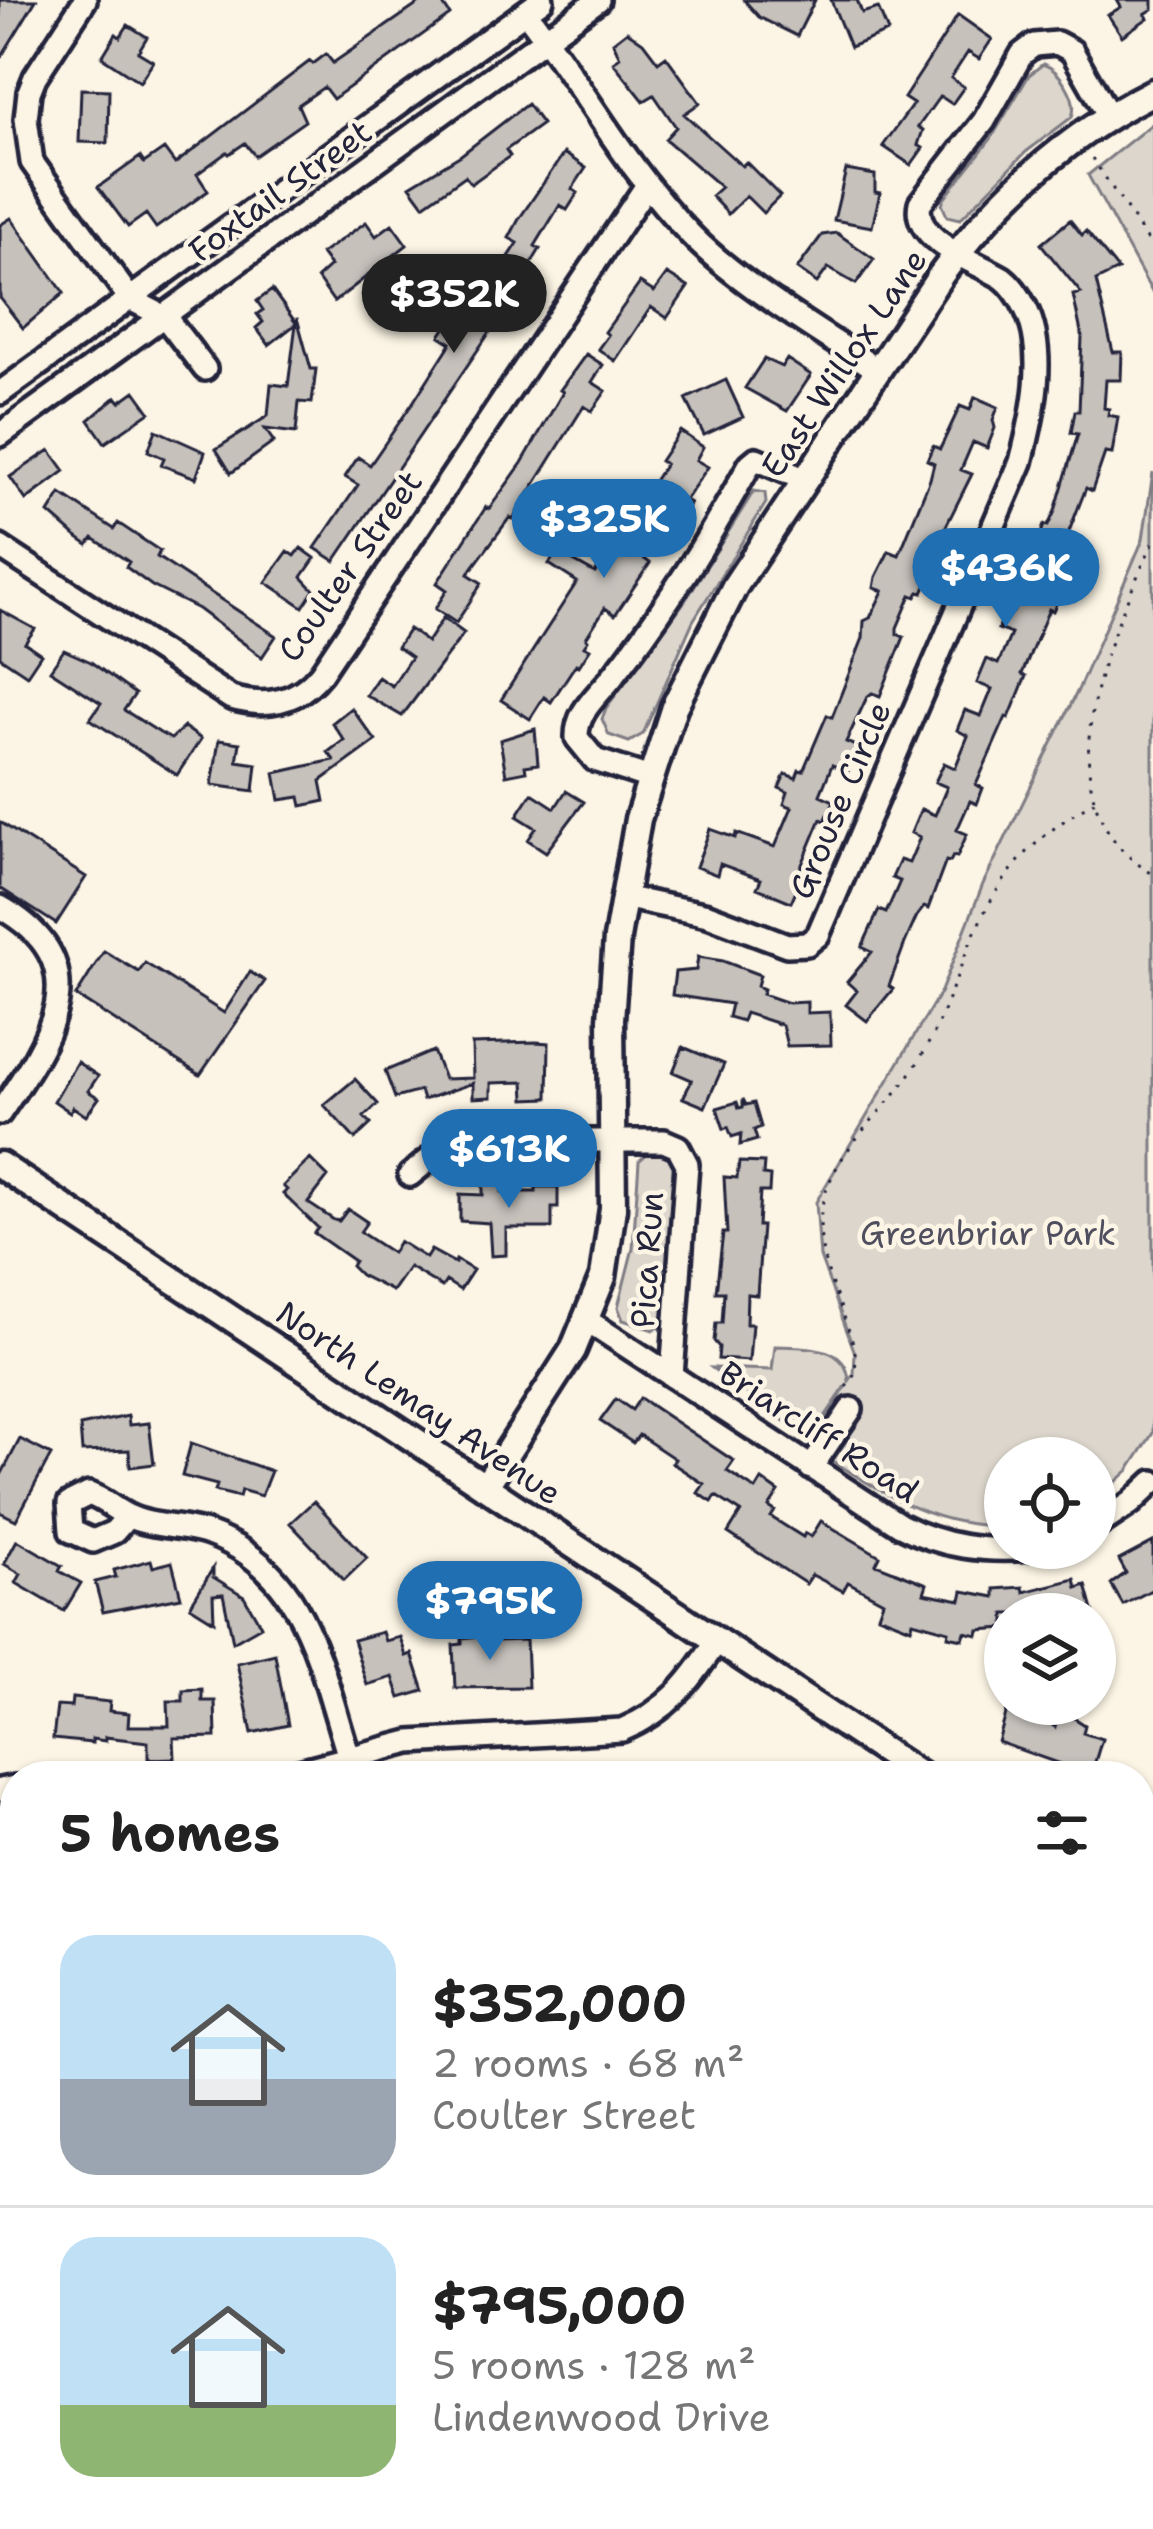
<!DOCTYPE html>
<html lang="en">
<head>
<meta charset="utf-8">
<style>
	:root { --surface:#fff; --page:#f2f2f2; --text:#222; --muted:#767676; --line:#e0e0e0; --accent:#1f6fb2 }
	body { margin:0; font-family:"Shantell Sans",sans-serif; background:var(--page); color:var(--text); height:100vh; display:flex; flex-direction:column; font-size:45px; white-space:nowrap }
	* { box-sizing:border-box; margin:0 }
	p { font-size:39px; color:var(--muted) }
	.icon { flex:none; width:66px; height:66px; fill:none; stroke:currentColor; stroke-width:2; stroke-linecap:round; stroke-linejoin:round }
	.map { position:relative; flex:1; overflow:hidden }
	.panel { position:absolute; left:0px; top:1761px; width:1155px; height:768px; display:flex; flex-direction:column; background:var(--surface); border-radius:48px 48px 0 0; box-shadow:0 3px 9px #0004 }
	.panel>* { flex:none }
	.tools { position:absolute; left:984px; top:1437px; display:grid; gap:24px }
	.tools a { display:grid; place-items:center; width:132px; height:132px; border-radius:50%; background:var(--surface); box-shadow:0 3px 9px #0004; font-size:60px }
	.price { position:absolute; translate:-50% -102px; padding:0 27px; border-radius:42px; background:var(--accent); color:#fff; font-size:39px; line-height:78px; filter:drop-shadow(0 3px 6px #0008) }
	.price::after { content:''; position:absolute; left:50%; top:72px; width:36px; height:27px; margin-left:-18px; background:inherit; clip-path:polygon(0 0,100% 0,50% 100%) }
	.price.active { background:#222; color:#fff }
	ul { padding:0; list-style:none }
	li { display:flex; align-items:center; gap:36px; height:300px; padding:0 60px }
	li+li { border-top:3px solid var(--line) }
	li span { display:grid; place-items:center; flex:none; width:336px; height:240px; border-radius:36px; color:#555 }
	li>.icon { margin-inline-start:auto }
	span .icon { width:144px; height:144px; fill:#fffc; stroke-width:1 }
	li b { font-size:51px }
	h2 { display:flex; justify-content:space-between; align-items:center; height:144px; padding:0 60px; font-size:51px }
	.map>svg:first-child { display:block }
</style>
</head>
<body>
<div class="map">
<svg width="1153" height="2529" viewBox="0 0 1153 2529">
	<rect width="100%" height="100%" fill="#fcf5e5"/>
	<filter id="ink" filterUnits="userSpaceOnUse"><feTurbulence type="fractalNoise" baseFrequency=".00833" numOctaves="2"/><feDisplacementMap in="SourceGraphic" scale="24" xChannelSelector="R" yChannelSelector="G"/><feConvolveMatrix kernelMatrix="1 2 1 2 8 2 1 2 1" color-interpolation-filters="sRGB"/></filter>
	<g filter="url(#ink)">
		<!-- green -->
		<path fill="#dcd6cc" stroke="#7f7c84" stroke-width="3" d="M 1043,64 C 1060,70 1079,99 1072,117 L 1026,152 L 960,219 L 947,216 L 942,204 L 944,198 L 991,139 L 1029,75 Z
			M 1153,123 L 1153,294 L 1088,175 Z
			M 1153,473 L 1153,1433 L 1129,1470 L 1095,1501 L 1095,1458 L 1005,1458 L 1005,1526 C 924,1527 876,1487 810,1447 L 846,1386 L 813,1434 L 805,1436 L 712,1368 L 772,1370 L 775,1346 C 803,1347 847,1344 849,1381 L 854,1374 L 855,1353 L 820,1257 L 816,1202 L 941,991 L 983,884 L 1078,690 L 1143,539 Z
			M 754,491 L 765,493 L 766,503 L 693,621 L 643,734 L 629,742 L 609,735 L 602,719 L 606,708 L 685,601 Z
			M 648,1153 L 672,1156 L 677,1170 L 667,1314 L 660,1327 L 653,1330 L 623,1320 L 618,1307 L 633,1248 L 639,1161 Z"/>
		<!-- water -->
		<path fill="#b2adab" stroke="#78757e" stroke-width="3" d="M 1140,2270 L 1153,2280 L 1153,2529 L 0,2529 L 0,2485 L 15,2475 L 15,2514 L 1140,2514 Z"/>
		<!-- building -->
		<path fill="#c6c1bb" stroke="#22223b" stroke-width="3" d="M 0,0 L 36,0 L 0,59 Z
			M 424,0 L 440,0 L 450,15 L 333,99 L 324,87 L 298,105 L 305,121 L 255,156 L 245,143 L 229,154 L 227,152 L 197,174 L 208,191 L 156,228 L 146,214 L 128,227 L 98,187 L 140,157 L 144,163 L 164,149 L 175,164 L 310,61 L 313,64 L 326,54 L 333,63 Z
			M 744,0 L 815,0 L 797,36 L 759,17 Z
			M 831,0 L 857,0 L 862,13 L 878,8 L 888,32 L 850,47 Z
			M 1117,0 L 1153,0 L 1153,9 L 1145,14 L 1148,18 L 1122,36 L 1108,15 L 1121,7 Z
			M 958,15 L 992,39 L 979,59 L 968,52 L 951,78 L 964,87 L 952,104 L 940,96 L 918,127 L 923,130 L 918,145 L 923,148 L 911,165 L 883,146 L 913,104 L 904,98 Z
			M 128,25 L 147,37 L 138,52 L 153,61 L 140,82 L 102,57 L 116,34 L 120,37 Z
			M 627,31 L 643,42 L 658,62 L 666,56 L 700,103 L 684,114 L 742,166 L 746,162 L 780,196 L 763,213 L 746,196 L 728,214 L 711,196 L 721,187 L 665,139 L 676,127 L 654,95 L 644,101 L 613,62 L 620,57 L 613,42 Z
			M 81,89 L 109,90 L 108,143 L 79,142 Z
			M 527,104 L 542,124 L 506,150 L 510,156 L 471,184 L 465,176 L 424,205 L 410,186 L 461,155 Z
			M 564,153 L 586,168 L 572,189 L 578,193 L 567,210 L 560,205 L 535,246 L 540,249 L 494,326 L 335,561 L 315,548 L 358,485 L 345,477 L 358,457 L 370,465 L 412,404 L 451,343 L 440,336 L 452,318 L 462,325 L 495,278 L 518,243 L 509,238 L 519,219 Z
			M 846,170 L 875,175 L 875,192 L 880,193 L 872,227 L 834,220 Z
			M 11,218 L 64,293 L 23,328 L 0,298 L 0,225 Z
			M 1070,220 L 1082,235 L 1086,231 L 1118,270 L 1096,281 L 1113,352 L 1122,352 L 1121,380 L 1106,380 L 1104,408 L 1109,409 L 1108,415 L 1118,417 L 1112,454 L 1105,453 L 1092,491 L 1086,488 L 1068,534 L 1066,544 L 1076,549 L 1061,593 L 1053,611 L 1049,609 L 1022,674 L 1026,676 L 1009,718 L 1006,717 L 976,785 L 983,788 L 977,804 L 970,801 L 957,830 L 967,834 L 957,857 L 953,856 L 950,862 L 946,861 L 928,909 L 924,907 L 917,916 L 905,943 L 889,986 L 893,989 L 867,1021 L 846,1005 L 857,991 L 847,982 L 872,952 L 862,947 L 879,910 L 886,913 L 900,881 L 892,878 L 900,860 L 909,863 L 920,837 L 911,833 L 921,809 L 935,815 L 947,787 L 935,782 L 944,763 L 955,768 L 968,736 L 957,730 L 965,710 L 981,716 L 992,689 L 977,683 L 987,659 L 998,664 L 1011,634 L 998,629 L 1007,609 L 1013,612 L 1044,525 L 1048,526 L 1055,511 L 1078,434 L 1071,433 L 1075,411 L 1079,411 L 1082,337 L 1073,295 L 1081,293 L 1041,244 Z
			M 366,222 L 376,236 L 392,224 L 407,245 L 334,302 L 317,278 L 330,266 L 321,254 Z
			M 837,233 L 874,259 L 856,284 L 828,268 L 817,283 L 797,269 L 822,235 Z
			M 667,274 L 688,287 L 667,318 L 651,307 L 615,361 L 598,349 L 608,335 L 605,332 L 640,283 L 654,292 Z
			M 272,290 L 296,323 L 297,318 L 311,369 L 316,369 L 312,403 L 299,402 L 296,433 L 265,429 L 274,442 L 231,473 L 216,449 L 268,416 L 271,384 L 288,386 L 296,324 L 269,345 L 256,328 L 263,322 L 257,314 L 263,310 L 257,301 Z
			M 586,354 L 603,365 L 592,382 L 606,391 L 592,411 L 584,406 L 513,519 L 510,517 L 468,574 L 482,583 L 456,623 L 435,609 L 447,590 L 437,583 L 486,507 L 489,509 L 522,463 L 563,392 L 560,390 Z
			M 764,359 L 782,367 L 787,359 L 811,375 L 787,411 L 745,388 Z
			M 726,380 L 743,417 L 704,435 L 686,399 Z
			M 135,391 L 150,412 L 105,443 L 89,420 L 116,397 L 120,402 Z
			M 975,397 L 998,407 L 993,420 L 995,428 L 987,448 L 973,442 L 961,470 L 972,474 L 945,528 L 951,530 L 923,593 L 919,592 L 916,597 L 911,595 L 897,628 L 897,634 L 904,637 L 880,696 L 872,693 L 867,697 L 846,742 L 858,747 L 848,771 L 832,765 L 820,795 L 834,801 L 825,821 L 821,819 L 796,879 L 800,881 L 791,902 L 757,888 L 761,879 L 720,864 L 717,875 L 696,867 L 710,829 L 735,838 L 736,833 L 775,847 L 792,807 L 784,804 L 788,792 L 779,788 L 785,774 L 796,778 L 799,770 L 803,771 L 827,715 L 832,717 L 863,638 L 864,621 L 870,618 L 883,591 L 874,588 L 876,577 L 889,551 L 899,555 L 930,479 L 934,463 L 927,460 L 933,446 L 940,449 L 960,406 L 970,410 Z
			M 156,430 L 205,452 L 196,478 L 161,465 L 164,458 L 148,451 Z
			M 680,431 L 703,447 L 696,460 L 708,467 L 685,500 L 690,503 L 676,523 L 665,515 L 639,555 L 650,563 L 615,615 L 605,608 L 586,638 L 588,640 L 584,646 L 590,649 L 579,666 L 576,664 L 551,702 L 544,697 L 530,719 L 501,700 L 577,582 L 549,564 L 557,552 L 595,573 L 665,464 L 660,461 Z
			M 50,450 L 65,471 L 26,500 L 10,477 Z
			M 61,494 L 114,529 L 118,523 L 160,551 L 157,557 L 276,636 L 262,657 L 198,609 L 152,586 L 126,567 L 129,562 L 93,538 L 88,545 L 74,535 L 49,513 Z
			M 301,548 L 315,558 L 302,577 L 314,590 L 303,607 L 266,582 L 288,551 L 295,556 Z
			M 0,610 L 35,629 L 25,643 L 41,654 L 27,675 L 0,657 Z
			M 443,618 L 464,633 L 402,716 L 366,695 L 378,677 L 392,686 L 411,657 L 397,647 L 409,629 L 427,642 Z
			M 64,650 L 91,662 L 135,694 L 124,710 L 160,733 L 171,739 L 184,727 L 201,739 L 177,775 L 90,719 L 101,703 L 50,670 Z
			M 351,708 L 376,741 L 321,781 L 325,801 L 302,806 L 300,797 L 280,800 L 275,773 L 334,760 L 328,752 L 344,740 L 332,723 Z
			M 535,729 L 538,764 L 525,766 L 526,771 L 506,775 L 500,740 Z
			M 219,740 L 240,743 L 237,761 L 257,764 L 254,791 L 212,785 Z
			M 566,791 L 584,802 L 546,852 L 528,840 L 536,828 L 517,816 L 532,793 L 555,808 Z
			M 0,822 L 86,877 L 56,924 L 0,888 Z
			M 104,951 L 139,972 L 145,963 L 224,1013 L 250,972 L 265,981 L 200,1075 L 76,996 Z
			M 698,957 L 723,961 L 760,975 L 757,986 L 764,989 L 762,994 L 788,1003 L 807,1002 L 807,1013 L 830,1012 L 831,1045 L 787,1046 L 782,1025 L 745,1013 L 742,1021 L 728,1017 L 731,1004 L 672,995 L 675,972 L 696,970 Z
			M 536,1042 L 549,1043 L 548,1098 L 525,1099 L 524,1082 L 491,1083 L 491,1097 L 473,1098 L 473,1083 L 423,1100 L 420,1091 L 395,1098 L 385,1071 L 433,1051 L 444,1079 L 473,1078 L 472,1044 Z
			M 683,1047 L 724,1064 L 705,1107 L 683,1098 L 692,1080 L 673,1072 Z
			M 77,1062 L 98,1076 L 88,1091 L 99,1098 L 86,1116 L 73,1107 L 70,1112 L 54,1101 Z
			M 355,1079 L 378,1104 L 364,1117 L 371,1124 L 355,1139 L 324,1105 Z
			M 743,1099 L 746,1105 L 754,1103 L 761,1127 L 754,1130 L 757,1140 L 740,1145 L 741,1134 L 732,1137 L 728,1127 L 724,1129 L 717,1108 L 737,1102 L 739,1108 L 743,1107 Z
			M 310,1159 L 328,1177 L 308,1203 L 334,1220 L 339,1221 L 348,1209 L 367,1222 L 360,1232 L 392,1253 L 399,1241 L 426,1258 L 431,1250 L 455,1263 L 456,1260 L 473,1270 L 460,1290 L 446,1281 L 442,1287 L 409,1267 L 392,1291 L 360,1275 L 351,1266 L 354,1261 L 314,1233 L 318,1228 L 283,1194 L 287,1190 L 283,1186 Z
			M 739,1162 L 764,1163 L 763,1175 L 770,1176 L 769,1192 L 760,1192 L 758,1226 L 762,1226 L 757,1295 L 747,1294 L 746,1324 L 752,1324 L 749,1361 L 718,1359 L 719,1347 L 714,1341 L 716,1323 L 722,1323 L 724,1292 L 716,1292 L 723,1233 L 727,1233 L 724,1177 L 737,1178 Z
			M 483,1180 L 502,1180 L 502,1192 L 536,1192 L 536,1187 L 558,1187 L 558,1208 L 552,1208 L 552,1228 L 506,1228 L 506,1255 L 491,1256 L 489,1223 L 460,1221 L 460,1194 L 483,1195 Z
			M 640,1398 L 734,1461 L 727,1471 L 756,1490 L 762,1480 L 779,1492 L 769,1507 L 775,1511 L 771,1517 L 803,1537 L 805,1533 L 811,1537 L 821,1521 L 880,1556 L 876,1564 L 927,1584 L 924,1593 L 961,1600 L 963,1591 L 995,1597 L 995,1589 L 1023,1587 L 1024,1592 L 1075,1579 L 1077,1588 L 1086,1585 L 1094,1614 L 1005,1614 L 1005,1628 L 979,1630 L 978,1635 L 965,1632 L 963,1639 L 948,1636 L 949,1631 L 913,1621 L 911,1628 L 878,1615 L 883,1601 L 848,1582 L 843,1591 L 812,1575 L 806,1584 L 728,1533 L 741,1512 L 716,1496 L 712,1502 L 698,1493 L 704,1484 L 672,1463 L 675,1459 L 639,1435 L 633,1443 L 600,1421 L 616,1399 L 632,1410 Z
			M 128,1416 L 129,1425 L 149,1423 L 154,1464 L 130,1467 L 129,1450 L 82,1452 L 80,1426 Z
			M 20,1439 L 51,1455 L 16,1520 L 0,1512 L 0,1477 Z
			M 191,1443 L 271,1471 L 261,1496 L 241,1490 L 239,1497 L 215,1491 L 217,1485 L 182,1476 Z
			M 314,1501 L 367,1558 L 344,1580 L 290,1523 Z
			M 17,1540 L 62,1566 L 59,1571 L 81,1583 L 64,1611 L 16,1583 L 21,1574 L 4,1564 Z
			M 1153,1542 L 1153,1589 L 1123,1605 L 1111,1584 L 1126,1573 L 1119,1560 Z
			M 151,1560 L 153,1567 L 172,1562 L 181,1597 L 103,1612 L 95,1582 L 116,1577 L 114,1570 Z
			M 213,1568 L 213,1577 L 244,1596 L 261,1626 L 233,1642 L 223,1594 L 213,1595 L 214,1621 L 190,1606 Z
			M 382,1632 L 385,1641 L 400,1637 L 406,1656 L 412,1654 L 424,1691 L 400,1698 L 393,1677 L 367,1685 L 353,1640 Z
			M 497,1634 L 497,1641 L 526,1640 L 528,1687 L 455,1688 L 453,1645 L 462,1644 L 462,1638 Z
			M 275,1654 L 288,1725 L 252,1733 L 237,1663 Z
			M 202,1689 L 202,1701 L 215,1701 L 216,1737 L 174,1738 L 175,1758 L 148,1759 L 148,1742 L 105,1737 L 105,1741 L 92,1739 L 92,1743 L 53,1739 L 57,1706 L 71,1707 L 72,1698 L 110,1702 L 109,1711 L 129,1713 L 128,1726 L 169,1726 L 168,1701 L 183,1701 L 183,1690 Z
			M 1009,1704 L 1026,1705 L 1055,1727 L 1059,1715 L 1074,1718 L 1085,1725 L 1083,1733 L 1102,1739 L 1091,1775 L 998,1742 Z
			M 15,2121 L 15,2169 L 0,2179 L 0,2131 Z
			M 15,2313 L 15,2365 L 0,2375 L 0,2323 Z"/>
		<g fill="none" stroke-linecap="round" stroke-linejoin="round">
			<defs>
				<path id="minor" d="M 85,0 L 35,77 L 29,92 L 26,119 L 32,162 L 130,299 L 165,317 L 205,369
					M 526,12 C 582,85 626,169 691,235 C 737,283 822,333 879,371
					M 0,393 L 542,0
					M 0,435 L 598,0
					M 0,547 L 231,698 C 266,708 297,703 321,673 L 647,185
					M 650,778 L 595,760 L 577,738 C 576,711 598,696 613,676 C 666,609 709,539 750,464 L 756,459 L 806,480
					M 623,897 L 708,915 L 787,945 L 807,944 L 818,935 L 1021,462 C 1033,416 1048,352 1025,307 C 1020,297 1012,285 1003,278 C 977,262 911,241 920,203 L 984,121 L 1022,54 L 1034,45 L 1057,43 L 1072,51 L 1109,116
					M 0,907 C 101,964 50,1039 0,1113
					M 410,1175 L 440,1151 L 466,1141 L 664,1141 L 678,1147 L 687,1164 L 672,1376
					M 588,1321 L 900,1525 C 942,1547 984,1552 1031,1548
					M 811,1468 L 851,1409
					M 128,1516 L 114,1532 L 93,1541 L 71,1531 L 69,1504 L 89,1494 C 106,1500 113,1509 128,1516 C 152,1528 184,1525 209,1534 C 308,1570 320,1668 349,1757
					M 1095,1527 L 1131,1503 L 1153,1482
					M 280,1776 L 410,1742 L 622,1730 C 668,1711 690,1682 717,1641
					M 0,1790 L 15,1787
					M 0,2265 L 15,2255"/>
				<path id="major" d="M 0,1165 L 921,1776
					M 485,1487 L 573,1350 L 603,1277 L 613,1208 L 611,1019 L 617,938 L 638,819 L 674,707 L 735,586 L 941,275 C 998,197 1067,135 1153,92
					M 1140,1921 L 1153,1930"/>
			</defs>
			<!-- minor casing -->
			<use href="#minor" stroke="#22223b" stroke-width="30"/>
			<!-- major casing -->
			<use href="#major" stroke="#22223b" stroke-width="33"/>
			<!-- path -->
			<path stroke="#22223b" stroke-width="3" stroke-dasharray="3 9" stroke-linecap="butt" d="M 1092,158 L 1153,248
				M 1153,543 C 1109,635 1033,804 1153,874
				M 846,1387 L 855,1374 L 856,1357 C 846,1306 812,1261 822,1206 C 834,1147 888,1111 918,1062 C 953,1005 965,933 1005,879 C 1028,846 1060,821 1095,801"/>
			<!-- minor -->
			<use href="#minor" stroke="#fcf5e5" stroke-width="21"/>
			<!-- major -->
			<use href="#major" stroke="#fcf5e5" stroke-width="24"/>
		</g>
	</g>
	<g text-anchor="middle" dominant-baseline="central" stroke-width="9" stroke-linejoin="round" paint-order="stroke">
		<!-- street labels -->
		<g font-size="33" fill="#22223b" stroke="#fcf5e5">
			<text transform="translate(280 191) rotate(-36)">Foxtail Street</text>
			<text transform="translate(844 363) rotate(-56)">East Willox Lane</text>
			<text transform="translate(350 566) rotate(-55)">Coulter Street</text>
			<text transform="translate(840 800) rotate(-67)">Grouse Circle</text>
			<text transform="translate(647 1260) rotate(-86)">Pica Run</text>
			<text transform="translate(419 1403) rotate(34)">North Lemay Avenue</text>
			<text transform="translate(819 1432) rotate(33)">Briarcliff Road</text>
		</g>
		<!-- park labels -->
		<g font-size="33" fill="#504f5f" stroke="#fcf5e5">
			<text x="988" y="1233">Greenbriar Park</text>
		</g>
	</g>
</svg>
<div class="tools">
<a><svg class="icon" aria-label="locate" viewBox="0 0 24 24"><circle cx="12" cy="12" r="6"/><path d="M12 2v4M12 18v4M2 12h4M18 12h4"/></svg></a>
<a><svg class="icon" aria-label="layers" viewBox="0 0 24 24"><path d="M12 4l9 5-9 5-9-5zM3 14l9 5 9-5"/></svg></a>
</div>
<b class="price active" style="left:454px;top:356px">$352K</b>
<b class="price" style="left:604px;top:581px">$325K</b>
<b class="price" style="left:1006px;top:630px">$436K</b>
<b class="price" style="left:509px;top:1211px">$613K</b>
<b class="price" style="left:490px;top:1663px">$795K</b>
<section class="panel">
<h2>5 homes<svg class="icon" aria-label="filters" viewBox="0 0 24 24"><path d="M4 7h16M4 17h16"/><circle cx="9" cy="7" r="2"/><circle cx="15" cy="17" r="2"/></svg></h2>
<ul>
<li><span style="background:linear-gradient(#bfe0f5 60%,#9aa5b1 0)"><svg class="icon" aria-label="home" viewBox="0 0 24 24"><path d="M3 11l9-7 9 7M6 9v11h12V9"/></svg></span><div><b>$352,000</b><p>2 rooms · 68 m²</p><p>Coulter Street</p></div></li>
<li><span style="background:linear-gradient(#bfe0f5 70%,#8fb573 0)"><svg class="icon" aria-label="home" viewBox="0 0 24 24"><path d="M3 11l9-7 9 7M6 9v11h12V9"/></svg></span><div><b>$795,000</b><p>5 rooms · 128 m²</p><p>Lindenwood Drive</p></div></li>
</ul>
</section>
</div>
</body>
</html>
